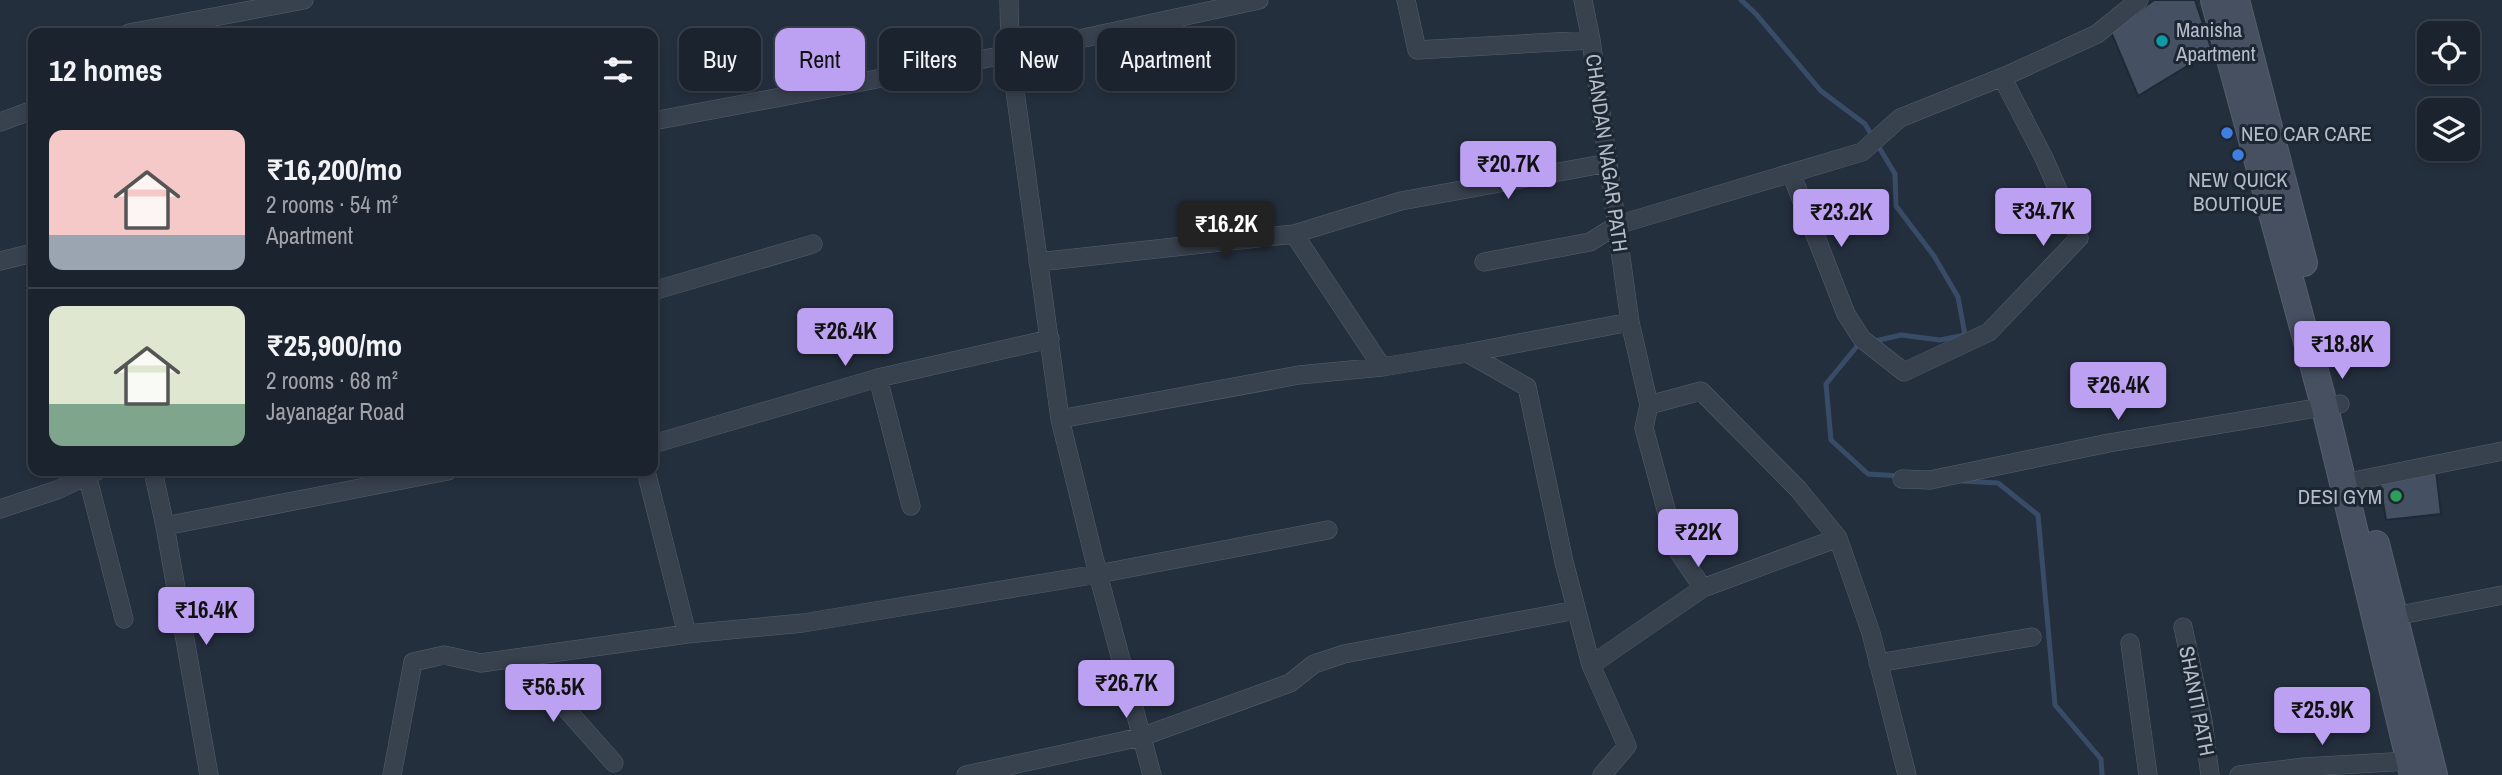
<!DOCTYPE html>
<html lang="en">
<head>
<meta charset="utf-8">
<style>
	:root { --surface:#1b232e; --page:#242b36; --text:#f1f3f6; --muted:#a0a4aa; --line:#39404a; --accent:#bca0f2 }
	body { margin:0; font-family:"Archivo Narrow",sans-serif; background:var(--page); color:var(--text); height:100vh; display:flex; flex-direction:column; font-size:26px; white-space:nowrap }
	* { box-sizing:border-box; margin:0 }
	p { font-size:23px; color:var(--muted) }
	.icon { flex:none; width:38px; height:38px; fill:none; stroke:currentColor; stroke-width:2; stroke-linecap:round; stroke-linejoin:round }
	.map { position:relative; flex:1; overflow:hidden }
	.sheet { position:absolute; left:28px; top:28px; width:630px; height:448px; display:flex; flex-direction:column; background:var(--surface); border-radius:14px; box-shadow:0 4px 10px #0003,0 0 0 2px var(--line) }
	.sheet>* { flex:none }
	.banner { position:absolute; left:679px; top:28px; width:665px; height:63px; display:flex; gap:14px }
	.controls { position:absolute; left:2417px; top:21px; display:grid; gap:14px }
	.controls a { display:grid; place-items:center; width:63px; height:63px; border-radius:14px; background:var(--surface); box-shadow:0 4px 10px #0003,0 0 0 2px var(--line); font-size:35px }
	.price { position:absolute; translate:-50% -60px; padding:0 16px; border-radius:7px; background:var(--accent); color:#111; font-size:23px; line-height:46px; filter:drop-shadow(0 2px 4px #0008) }
	.price::after { content:''; position:absolute; left:50%; top:42px; width:21px; height:16px; margin-left:-10px; background:inherit; clip-path:polygon(0 0,100% 0,50% 100%) }
	.price.on { background:#222; color:#fff }
	ul { padding:0; list-style:none }
	li { display:flex; align-items:center; gap:21px; height:175px; padding:0 21px }
	li+li { border-top:2px solid var(--line) }
	li span { display:grid; place-items:center; flex:none; width:196px; height:140px; border-radius:14px; color:#555 }
	li>.icon { margin-inline-start:auto }
	span .icon { width:84px; height:84px; fill:#fffc; stroke-width:1 }
	li b { font-size:30px }
	h2 { display:flex; justify-content:space-between; align-items:center; height:84px; padding:0 21px; font-size:30px }
	.tag { padding:0 24px; border-radius:14px; background:var(--surface); box-shadow:0 4px 10px #0003,0 0 0 2px var(--line); font-size:24px; line-height:63px }
	.tag.on { background:var(--accent); color:#111 }
	.map>svg:first-child { display:block }
</style>
</head>
<body>
<div class="map">
<svg width="2502" height="775" viewBox="0 0 2502 775">
	<rect width="100%" height="100%" fill="#242f3e"/>
	<g fill="none" stroke-linecap="round" stroke-linejoin="round">
		<!-- stream -->
		<path stroke="#394c67" stroke-width="5" d="M 1741,0 L 1756,14 L 1821,91 L 1865,124 L 1895,174 L 1896,206 L 1934,256 L 1958,297 L 1965,335 L 1940,340 L 1901,335 L 1871,342
			M 1861,344 L 1858,345 L 1826,384 L 1831,440 L 1868,474 L 1900,476
			M 1962,481 L 1998,483 L 2038,515 L 2055,705 L 2101,759 L 2102,775"/>
	</g>
	<!-- building -->
	<path fill="#455162" stroke="#1f2835" stroke-width="2" d="M 2154,0 L 2195,0 L 2212,51 L 2138,96 L 2111,32 Z
		M 2436,470 L 2441,514 L 2386,520 L 2379,478 Z"/>
	<g fill="none" stroke-linecap="round" stroke-linejoin="round">
		<defs>
			<path id="street" d="M 1009,0 L 1010,54 L 1060,419 L 1098,574 L 1152,775
				M 1406,0 L 1417,50 L 1591,40 L 1630,322
				M 1583,0 L 1591,40
				M 129,33 L 304,0
				M 653,121 L 1010,54 L 1259,0
				M 0,122 L 33,110
				M 1791,173 L 1846,314 L 1862,339 L 1904,372 L 1989,332 L 2079,238 L 2044,158 L 2002,77
				M 1294,234 L 1382,367
				M 0,261 L 33,253
				M 1038,262 L 1294,234 L 1401,201 L 1608,163
				M 1484,262 L 1590,242 L 1617,225 L 1862,152 L 1900,118 L 2010,74 L 2097,34 L 2139,0
				M 653,291 L 813,244
				M 1467,353 L 1630,322 L 1649,405 L 1701,391 L 1798,489 L 1838,538 L 1871,633 L 1907,775
				M 878,378 L 911,506
				M 1649,405 L 1644,428 L 1677,550 L 1703,588
				M 1060,419 L 1299,375 L 1382,367 L 1467,353 L 1527,387 L 1564,562 L 1591,665 L 1627,746 L 1602,775
				M 653,444 L 878,378 L 1050,339
				M 153,471 L 165,526 L 448,471
				M 646,471 L 687,634
				M 87,475 L 124,619
				M 1902,479 L 1930,480 L 2109,443 L 2340,404
				M 2359,480 L 2502,451
				M 0,509 L 57,490 L 97,471
				M 165,526 L 209,775
				M 2385,618 L 2502,595
				M 2183,627 L 2203,721 L 2210,775
				M 2130,643 L 2148,775
				M 521,658 L 614,763
				M 1878,663 L 2032,637
				M 1591,665 L 1703,588 L 1838,538
				M 392,775 L 413,662 L 444,655 L 481,663 L 687,634 L 803,623 L 1098,574 L 1328,530
				M 966,775 L 1141,737 L 1290,683 L 1314,664 L 1344,654 L 1576,610
				M 2239,775 L 2304,767 L 2409,761"/>
			<path id="secondary" d="M 2214,0 L 2325,408 L 2413,775
				M 2236,0 L 2304,263
				M 2376,544 L 2434,775"/>
		</defs>
		<!-- street casing -->
		<use href="#street" stroke="#565f6c" stroke-width="19"/>
		<!-- secondary casing -->
		<use href="#secondary" stroke="#565f6c" stroke-width="28"/>
		<!-- street -->
		<use href="#street" stroke="#38414e" stroke-width="18"/>
		<!-- secondary -->
		<use href="#secondary" stroke="#465061" stroke-width="26"/>
	</g>
	<!-- markers -->
	<circle fill="#0f9aa8" stroke="#1d2633" stroke-width="2.5" cx="2162" cy="41" r="7"/>
	<g fill="#3f7fe0" stroke="#1d2633" stroke-width="2.5">
		<circle cx="2227" cy="133" r="7"/>
		<circle cx="2238" cy="155" r="7"/>
	</g>
	<circle fill="#2e9e5b" stroke="#1d2633" stroke-width="2.5" cx="2396" cy="496" r="7"/>
	<g text-anchor="middle" dominant-baseline="central" stroke-width="6" stroke-linejoin="round" paint-order="stroke">
		<!-- poi labels -->
		<g font-size="21" fill="#b4bcc9" stroke="#1d2633" text-anchor="start">
			<text x="2176" y="29">Manisha<tspan x="2176" dy="24">Apartment</tspan></text>
			<text x="2241" y="133">NEO CAR CARE</text>
			<text x="2238" y="179" text-anchor="middle">NEW QUICK<tspan x="2238" dy="24">BOUTIQUE</tspan></text>
			<text x="2382" y="496" text-anchor="end">DESI GYM</text>
		</g>
		<!-- street labels -->
		<g font-size="21" fill="#b4bcc9" stroke="#1d2633">
			<text transform="translate(1607 153) rotate(82)">CHANDAN NAGAR PATH</text>
			<text transform="translate(2197 701) rotate(79)">SHANTI PATH</text>
		</g>
	</g>
</svg>
<div class="controls">
<a><svg class="icon" aria-label="locate" viewBox="0 0 24 24"><circle cx="12" cy="12" r="6"/><path d="M12 2v4M12 18v4M2 12h4M18 12h4"/></svg></a>
<a><svg class="icon" aria-label="layers" viewBox="0 0 24 24"><path d="M12 4l9 5-9 5-9-5zM3 14l9 5 9-5"/></svg></a>
</div>
<b class="price" style="left:1508px;top:201px">₹20.7K</b>
<b class="price" style="left:2043px;top:248px">₹34.7K</b>
<b class="price" style="left:1841px;top:249px">₹23.2K</b>
<b class="price on" style="left:1226px;top:261px">₹16.2K</b>
<b class="price" style="left:845px;top:368px">₹26.4K</b>
<b class="price" style="left:2342px;top:381px">₹18.8K</b>
<b class="price" style="left:2118px;top:422px">₹26.4K</b>
<b class="price" style="left:1698px;top:569px">₹22K</b>
<b class="price" style="left:206px;top:647px">₹16.4K</b>
<b class="price" style="left:1126px;top:720px">₹26.7K</b>
<b class="price" style="left:553px;top:724px">₹56.5K</b>
<b class="price" style="left:2322px;top:747px">₹25.9K</b>
<div class="banner">
<a class="tag">Buy</a>
<a class="tag on">Rent</a>
<a class="tag">Filters</a>
<a class="tag">New</a>
<a class="tag">Apartment</a>
</div>
<section class="sheet">
<h2>12 homes<svg class="icon" aria-label="filters" viewBox="0 0 24 24"><path d="M4 7h16M4 17h16"/><circle cx="9" cy="7" r="2"/><circle cx="15" cy="17" r="2"/></svg></h2>
<ul>
<li><span style="background:linear-gradient(#f6c9c9 75%,#9aa5b1 0)"><svg class="icon" aria-label="home" viewBox="0 0 24 24"><path d="M3 11l9-7 9 7M6 9v11h12V9"/></svg></span><div><b>₹16,200/mo</b><p>2 rooms · 54 m²</p><p>Apartment</p></div></li>
<li><span style="background:linear-gradient(#dfe7d0 70%,#7fa58c 0)"><svg class="icon" aria-label="home" viewBox="0 0 24 24"><path d="M3 11l9-7 9 7M6 9v11h12V9"/></svg></span><div><b>₹25,900/mo</b><p>2 rooms · 68 m²</p><p>Jayanagar Road</p></div></li>
</ul>
</section>
</div>
</body>
</html>
